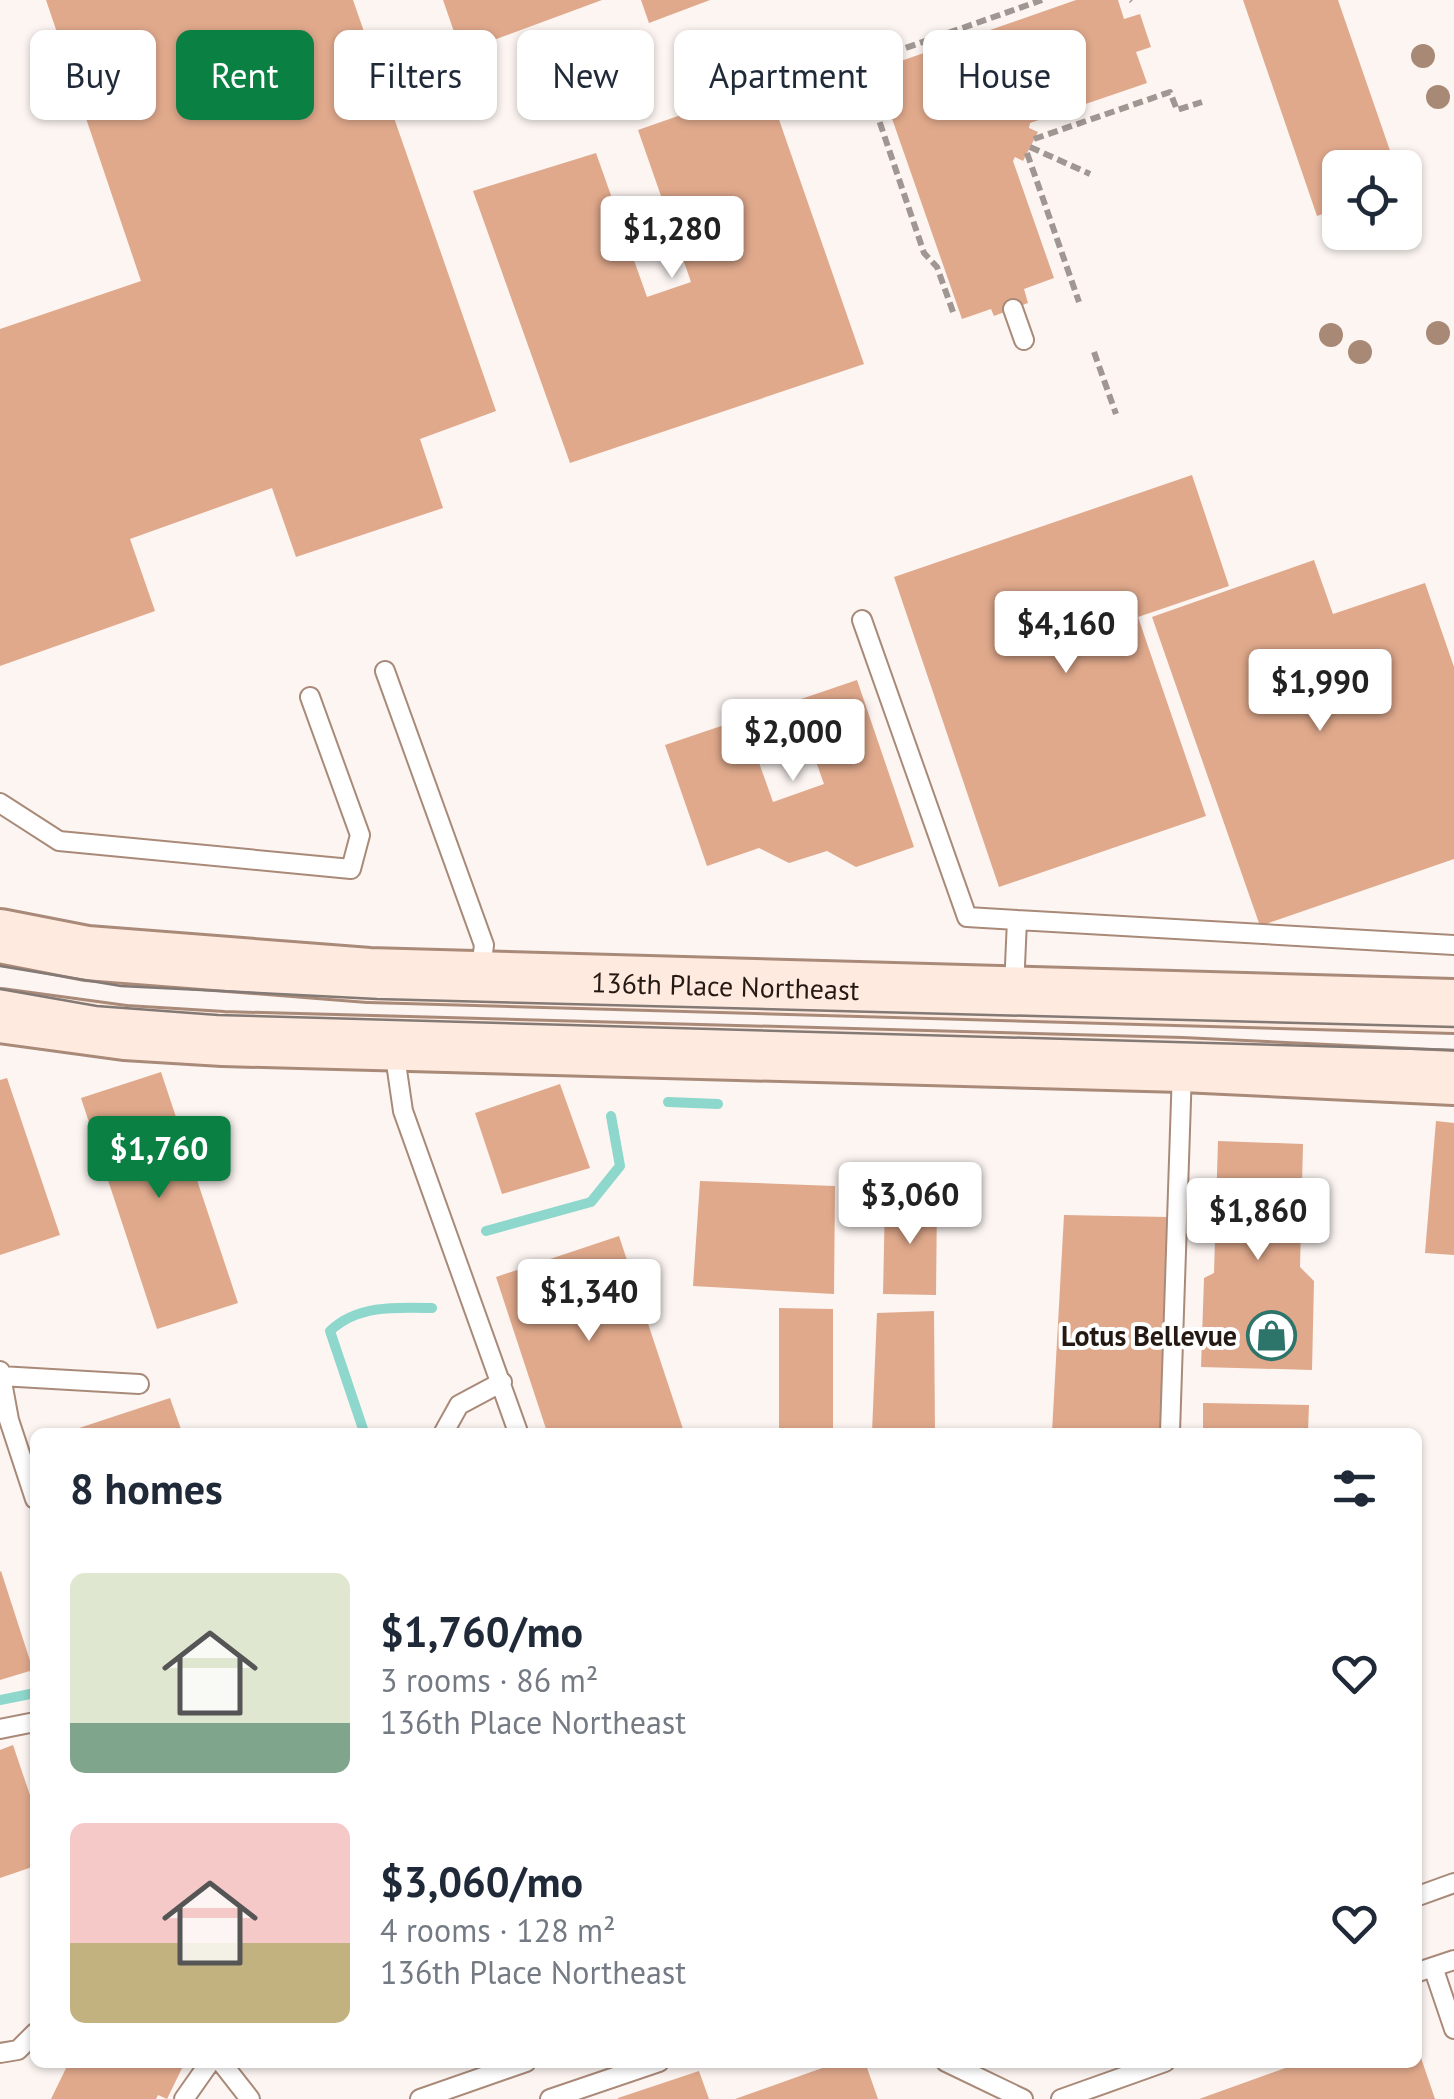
<!DOCTYPE html>
<html lang="en">
<head>
<meta charset="utf-8">
<style>
	:root { --surface:#fff; --page:#f6f6f7; --text:#1f2937; --muted:#747a83; --accent:#0b8043 }
	body { margin:0; font-family:"PT Sans",sans-serif; background:var(--page); color:var(--text); height:100vh; display:flex; flex-direction:column; font-size:38px; white-space:nowrap }
	* { box-sizing:border-box; margin:0 }
	p { font-size:32px; color:var(--muted) }
	.icon { flex:none; width:55px; height:55px; fill:none; stroke:currentColor; stroke-width:2; stroke-linecap:round; stroke-linejoin:round }
	.map { position:relative; flex:1; overflow:hidden }
	.side { position:absolute; left:30px; top:1428px; width:1392px; height:640px; display:flex; flex-direction:column; background:var(--surface); border-radius:15px; box-shadow:0 2px 8px #0004 }
	.side>* { flex:none }
	.banner { position:absolute; left:30px; top:30px; width:1395px; height:90px; display:flex; gap:20px }
	.buttons { position:absolute; left:1322px; top:150px; display:grid; gap:20px }
	.buttons a { display:grid; place-items:center; width:100px; height:100px; border-radius:15px; background:var(--surface); box-shadow:0 2px 8px #0004; font-size:50px }
	.price { position:absolute; translate:-50% -85px; padding:0 22px; border-radius:10px; background:#fff; color:#222; font-size:32px; line-height:65px; filter:drop-shadow(0 2px 5px #0008) }
	.price::after { content:''; position:absolute; left:50%; top:60px; width:30px; height:22px; margin-left:-15px; background:inherit; clip-path:polygon(0 0,100% 0,50% 100%) }
	.price.current { background:var(--accent); color:#fff }
	ul { padding:0; list-style:none }
	li { display:flex; align-items:center; gap:30px; height:250px; padding:0 40px }
	li span { display:grid; place-items:center; flex:none; width:280px; height:200px; border-radius:15px; color:#555 }
	li>.icon { margin-inline-start:auto }
	span .icon { width:120px; height:120px; fill:#fffc; stroke-width:1 }
	li b { font-size:42px }
	h2 { display:flex; justify-content:space-between; align-items:center; height:120px; padding:0 40px; font-size:42px }
	.pill { padding:0 35px; border-radius:15px; background:var(--surface); box-shadow:0 2px 8px #0004; font-size:35px; line-height:90px }
	.pill.current { background:var(--accent); color:#fff }
	.map>svg:first-child { display:block }
</style>
</head>
<body>
<div class="map">
<svg width="1454" height="2099" viewBox="0 0 1454 2099">
	<rect width="100%" height="100%" fill="#fcf5f2"/>
	<g fill="none" stroke-linecap="round" stroke-linejoin="round">
		<!-- stream -->
		<path stroke="#8dd7cc" stroke-width="10" d="M 668,1102 L 718,1104
			M 486,1231 L 591,1202 L 620,1166 L 611,1116
			M 364,1432 L 330,1331 C 357,1305 396,1307 432,1308
			M 0,1700 L 35,1693"/>
	</g>
	<!-- building -->
	<path fill="#e0a98c" fill-rule="evenodd" d="M 46,0 L 353,0 L 496,411 L 420,439 L 443,508 L 296,557 L 272,488 L 130,539 L 155,611 L 0,666 L 0,329 L 141,281 Z
		M 443,0 L 602,0 L 461,52 Z
		M 641,0 L 710,0 L 649,23 Z
		M 1076,0 L 1118,0 L 1124,19 L 1140,14 L 1151,47 L 1136,52 L 1147,83 L 1030,123 L 1029,128 L 1038,132 L 1023,161 L 1015,157 L 1013,161 L 1054,278 L 1024,289 L 1028,303 L 994,316 L 991,309 L 962,319 L 875,70 Z
		M 1243,0 L 1338,0 L 1396,168 L 1340,168 L 1340,208 L 1317,216 Z
		M 767,85 L 864,364 L 570,463 L 473,191 L 596,153 L 647,297 L 691,282 L 638,130 Z
		M 1192,475 L 1229,586 L 1138,617 L 1206,816 L 999,887 L 894,577 Z
		M 1314,560 L 1333,614 L 1425,583 L 1454,667 L 1454,859 L 1260,926 L 1152,617 Z
		M 857,680 L 914,847 L 856,867 L 827,851 L 789,863 L 759,848 L 707,866 L 665,745 ZM 808,739 L 824,784 L 773,802 L 757,757 Z
		M 161,1072 L 238,1303 L 157,1329 L 81,1098 Z
		M 7,1078 L 60,1235 L 0,1255 L 0,1080 Z
		M 560,1084 L 590,1168 L 502,1194 L 475,1113 Z
		M 1436,1121 L 1454,1123 L 1454,1255 L 1425,1253 Z
		M 1218,1141 L 1303,1144 L 1300,1267 L 1314,1281 L 1312,1370 L 1201,1367 L 1204,1278 L 1214,1273 Z
		M 700,1181 L 835,1186 L 834,1294 L 693,1286 Z
		M 885,1199 L 937,1199 L 936,1295 L 883,1294 Z
		M 1064,1215 L 1168,1217 L 1163,1432 L 1052,1432 Z
		M 619,1236 L 684,1432 L 547,1432 L 496,1277 Z
		M 779,1308 L 833,1309 L 833,1432 L 779,1432 Z
		M 934,1311 L 935,1432 L 872,1432 L 877,1313 Z
		M 170,1398 L 182,1432 L 67,1432 Z
		M 1203,1403 L 1309,1405 L 1308,1432 L 1203,1432 Z
		M 1,1571 L 33,1670 L 0,1680 L 0,1572 Z
		M 13,1745 L 35,1810 L 35,1866 L 0,1878 L 0,1750 Z
		M 1418,2049 L 1435,2099 L 1199,2099 L 1302,2062 L 1418,2062 Z
		M 69,2062 L 185,2062 L 167,2099 L 158,2095 L 156,2099 L 51,2099 Z
		M 839,2062 L 865,2062 L 878,2099 L 735,2099 Z
		M 699,2071 L 709,2099 L 618,2099 L 618,2098 Z"/>
	<g fill="none" stroke-linecap="round" stroke-linejoin="round">
		<defs>
			<path id="lane" d="M 1013,309 L 1024,340
				M 862,620 L 967,917 L 1017,920 L 1014,988
				M 385,671 L 484,945 L 480,976
				M 0,803 L 59,841 L 351,869 L 360,835 L 310,697
				M 1017,920 L 1454,945
				M 401,1049 L 397,1070 L 403,1111 L 518,1432
				M 0,1371 L 9,1420 L 35,1499
				M 0,1376 L 139,1384
				M 444,1432 L 459,1405 L 502,1382
				M 1170,1432 L 1182,1070
				M 0,1729 L 35,1722
				M 1418,1896 L 1454,1883
				M 1433,1967 L 1454,2029
				M 1418,1972 L 1454,1960
				M 0,2053 L 18,2050 L 35,2033
				M 221,2062 L 250,2099
				M 946,2062 L 1023,2099
				M 184,2099 L 210,2062
				M 420,2099 L 526,2062
				M 550,2099 L 659,2062
				M 1061,2099 L 1165,2062"/>
			<g id="secondary">
				<path id="s1" d="M 0,936 L 87,953 L 369,975 L 1454,1006"/>
				<path d="M 0,1016 L 125,1033 L 223,1039 L 1182,1065 L 1454,1078"/>
			</g>
		</defs>
		<!-- lane casing -->
		<use href="#lane" stroke="#a98a79" stroke-width="22"/>
		<!-- secondary casing -->
		<use href="#secondary" stroke="#a98a79" stroke-width="58"/>
		<!-- path -->
		<path stroke="#a09793" stroke-width="6" stroke-dasharray="10 5" stroke-linecap="butt" d="M 1131,0 L 1132,1
			M 838,79 L 862,70
			M 1034,139 L 1170,92 L 1177,110 L 1202,102
			M 1030,147 L 1090,174
			M 1027,153 L 1079,302
			M 953,312 L 937,267 L 924,253 L 860,64 L 1042,0
			M 1094,352 L 1116,414"/>
		<!-- lane -->
		<use href="#lane" stroke="#fff" stroke-width="18"/>
		<!-- secondary -->
		<use href="#secondary" stroke="#ffeadf" stroke-width="52"/>
		<!-- tram -->
		<path stroke="#837975" stroke-width="2.5" d="M 0,966 L 121,986 L 377,999 L 1454,1027
			M 0,989 L 97,1006 L 218,1015 L 1454,1050"/>
	</g>
	<!-- trees -->
	<g fill="#a88976">
		<circle cx="1423" cy="56" r="12"/>
		<circle cx="1438" cy="97" r="12"/>
		<circle cx="1438" cy="333" r="12"/>
		<circle cx="1331" cy="335" r="12"/>
		<circle cx="1360" cy="352" r="12"/>
	</g>
	<!-- icons -->
	<defs>
		<symbol id="shop-ring" viewBox="-11 -11 22 22"><circle r="9.5" fill="#fff" stroke="#2d746b" stroke-width="1.5"/><path d="M-5-2.5h2.3a2.7 3.5 0 0 1 5.4 0H5L5.5 6h-11ZM-1.5-2.5h3a1.5 2.3 0 0 0-3 0Z" fill="#2d746b"/></symbol>
	</defs>
	<g fill-rule="evenodd">
		<use href="#shop-ring" x="1244" y="1308" width="55" height="55"/>
	</g>
	<g text-anchor="middle" dominant-baseline="central" stroke-width="8" stroke-linejoin="round" paint-order="stroke">
		<!-- street labels -->
		<g font-size="28" fill="#251913" stroke="#fff">
			<text stroke="none"><textPath href="#s1" startOffset="728">136th Place Northeast</textPath></text>
		</g>
		<!-- poi labels -->
		<g font-size="28" font-weight="bold" fill="#251913" stroke="#fff" text-anchor="end">
			<text x="1237" y="1335">Lotus Bellevue</text>
		</g>
	</g>
</svg>
<div class="buttons">
<a><svg class="icon" aria-label="locate" viewBox="0 0 24 24"><circle cx="12" cy="12" r="6"/><path d="M12 2v4M12 18v4M2 12h4M18 12h4"/></svg></a>
</div>
<b class="price" style="left:672px;top:281px">$1,280</b>
<b class="price" style="left:1066px;top:676px">$4,160</b>
<b class="price" style="left:1320px;top:734px">$1,990</b>
<b class="price" style="left:793px;top:784px">$2,000</b>
<b class="price current" style="left:159px;top:1201px">$1,760</b>
<b class="price" style="left:910px;top:1247px">$3,060</b>
<b class="price" style="left:1258px;top:1263px">$1,860</b>
<b class="price" style="left:589px;top:1344px">$1,340</b>
<div class="banner">
<a class="pill">Buy</a>
<a class="pill current">Rent</a>
<a class="pill">Filters</a>
<a class="pill">New</a>
<a class="pill">Apartment</a>
<a class="pill">House</a>
</div>
<section class="side">
<h2>8 homes<svg class="icon" aria-label="filters" viewBox="0 0 24 24"><path d="M4 7h16M4 17h16"/><circle cx="9" cy="7" r="2"/><circle cx="15" cy="17" r="2"/></svg></h2>
<ul>
<li><span style="background:linear-gradient(#dfe7d0 75%,#7fa58c 0)"><svg class="icon" aria-label="home" viewBox="0 0 24 24"><path d="M3 11l9-7 9 7M6 9v11h12V9"/></svg></span><div><b>$1,760/mo</b><p>3 rooms · 86 m²</p><p>136th Place Northeast</p></div><svg class="icon" aria-label="heart" viewBox="0 0 24 24"><path d="M12 20l-8-8c-3-5 5-10 8-4 3-6 11-1 8 4z"/></svg></li>
<li><span style="background:linear-gradient(#f6c9c9 60%,#c2b280 0)"><svg class="icon" aria-label="home" viewBox="0 0 24 24"><path d="M3 11l9-7 9 7M6 9v11h12V9"/></svg></span><div><b>$3,060/mo</b><p>4 rooms · 128 m²</p><p>136th Place Northeast</p></div><svg class="icon" aria-label="heart" viewBox="0 0 24 24"><path d="M12 20l-8-8c-3-5 5-10 8-4 3-6 11-1 8 4z"/></svg></li>
</ul>
</section>
</div>
</body>
</html>
